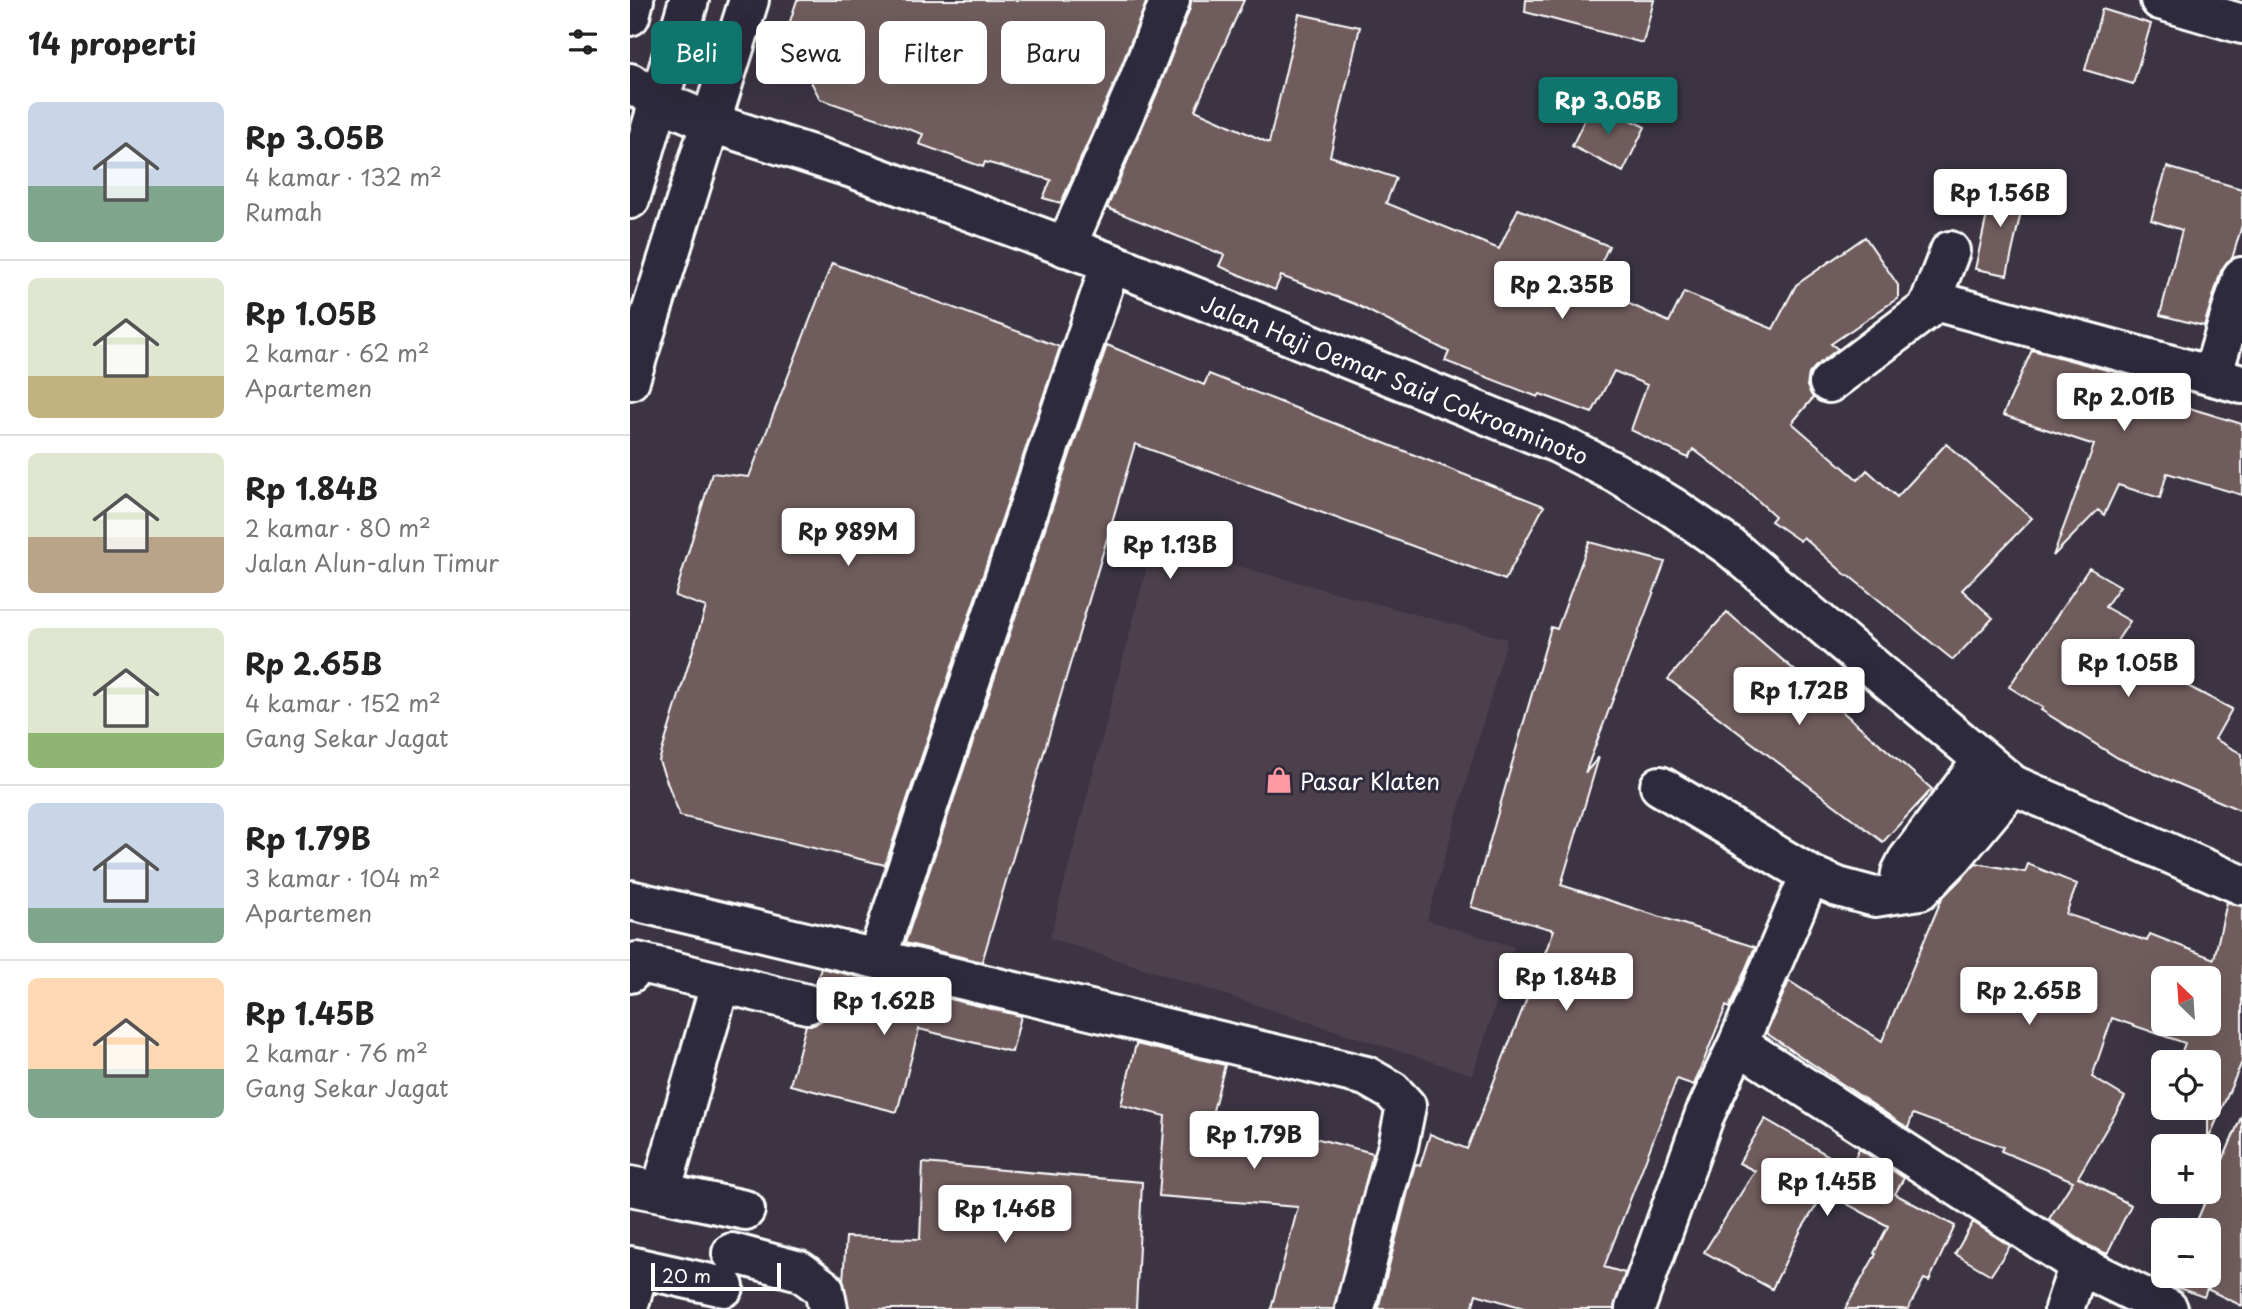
<!DOCTYPE html>
<html lang="id">
<head>
<meta charset="utf-8">
<style>
	:root { --surface:#fff; --page:#f6f6f6; --text:#222; --muted:#767676; --line:#e0e0e0; --accent:#0f766e }
	body { margin:0; font-family:"Playpen Sans",sans-serif; background:var(--page); color:var(--text); height:100vh; display:flex; flex-direction:column; font-size:26px; white-space:nowrap }
	* { box-sizing:border-box; margin:0 }
	p { font-size:23px; color:var(--muted) }
	.icon { flex:none; width:38px; height:38px; fill:none; stroke:currentColor; stroke-width:2; stroke-linecap:round; stroke-linejoin:round }
	.map { position:relative; flex:1; overflow:hidden }
	.details { display:flex; flex-direction:column; background:var(--surface); width:630px }
	.details>* { flex:none }
	.top-card { position:absolute; left:21px; top:21px; width:665px; height:63px; display:flex; gap:14px }
	.needle { width:46px; rotate:335deg }
	.tools { position:absolute; left:1521px; top:966px; display:grid; gap:14px }
	.tools a { display:grid; place-items:center; width:70px; height:70px; border-radius:10px; background:var(--surface); box-shadow:0 7px 28px #0002; font-size:35px }
	.scale { position:absolute; left:21px; bottom:18px; width:130px; box-sizing:border-box; padding-left:7px; border:4px solid #fff; border-top:0; font-size:19px; line-height:24px; white-space:nowrap; color:#fff; -webkit-text-stroke:5px #2f2a3d; paint-order:stroke }
	.price { position:absolute; translate:-50% -60px; padding:0 16px; border-radius:7px; background:#fff; color:#222; font-size:23px; line-height:46px; filter:drop-shadow(0 2px 4px #0008) }
	.price::after { content:''; position:absolute; left:50%; top:42px; width:21px; height:16px; margin-left:-10px; background:inherit; clip-path:polygon(0 0,100% 0,50% 100%) }
	.price.on { background:var(--accent); color:#fff }
	ul { padding:0; list-style:none }
	li { display:flex; align-items:center; gap:21px; height:175px; padding:0 28px }
	li+li { border-top:2px solid var(--line) }
	li span { display:grid; place-items:center; flex:none; width:196px; height:140px; border-radius:10px; color:#555 }
	li>.icon { margin-inline-start:auto }
	span .icon { width:84px; height:84px; fill:#fffc; stroke-width:1 }
	li b { font-size:30px }
	h2 { display:flex; justify-content:space-between; align-items:center; height:84px; padding:0 28px; font-size:30px }
	.tag { padding:0 24px; border-radius:10px; background:var(--surface); box-shadow:0 7px 28px #0002; font-size:24px; line-height:63px }
	.tag.on { background:var(--accent); color:#fff }
	main { display:flex; flex:1; min-height:0 }
	.map>svg:first-child { display:block }
</style>
</head>
<body>
<main>
<section class="details">
<h2>14 properti<svg class="icon" aria-label="filters" viewBox="0 0 24 24"><path d="M4 7h16M4 17h16"/><circle cx="9" cy="7" r="2"/><circle cx="15" cy="17" r="2"/></svg></h2>
<ul>
<li><span style="background:linear-gradient(#c9d6e8 60%,#7fa58c 0)"><svg class="icon" aria-label="home" viewBox="0 0 24 24"><path d="M3 11l9-7 9 7M6 9v11h12V9"/></svg></span><div><b>Rp 3.05B</b><p>4 kamar · 132 m²</p><p>Rumah</p></div></li>
<li><span style="background:linear-gradient(#dfe7d0 70%,#c2b280 0)"><svg class="icon" aria-label="home" viewBox="0 0 24 24"><path d="M3 11l9-7 9 7M6 9v11h12V9"/></svg></span><div><b>Rp 1.05B</b><p>2 kamar · 62 m²</p><p>Apartemen</p></div></li>
<li><span style="background:linear-gradient(#dfe7d0 60%,#b9a48a 0)"><svg class="icon" aria-label="home" viewBox="0 0 24 24"><path d="M3 11l9-7 9 7M6 9v11h12V9"/></svg></span><div><b>Rp 1.84B</b><p>2 kamar · 80 m²</p><p>Jalan Alun-alun Timur</p></div></li>
<li><span style="background:linear-gradient(#dfe7d0 75%,#8fb573 0)"><svg class="icon" aria-label="home" viewBox="0 0 24 24"><path d="M3 11l9-7 9 7M6 9v11h12V9"/></svg></span><div><b>Rp 2.65B</b><p>4 kamar · 152 m²</p><p>Gang Sekar Jagat</p></div></li>
<li><span style="background:linear-gradient(#c9d6e8 75%,#7fa58c 0)"><svg class="icon" aria-label="home" viewBox="0 0 24 24"><path d="M3 11l9-7 9 7M6 9v11h12V9"/></svg></span><div><b>Rp 1.79B</b><p>3 kamar · 104 m²</p><p>Apartemen</p></div></li>
<li><span style="background:linear-gradient(#ffd9b3 65%,#7fa58c 0)"><svg class="icon" aria-label="home" viewBox="0 0 24 24"><path d="M3 11l9-7 9 7M6 9v11h12V9"/></svg></span><div><b>Rp 1.45B</b><p>2 kamar · 76 m²</p><p>Gang Sekar Jagat</p></div></li>
</ul>
</section>
<div class="map">
<svg width="1612" height="1309" viewBox="0 0 1612 1309">
	<rect width="100%" height="100%" fill="#3c3443"/>
	<filter id="ink" filterUnits="userSpaceOnUse"><feTurbulence type="fractalNoise" baseFrequency=".0143" numOctaves="2"/><feDisplacementMap in="SourceGraphic" scale="14" xChannelSelector="R" yChannelSelector="G"/><feConvolveMatrix kernelMatrix="1 2 1 2 8 2 1 2 1" color-interpolation-filters="sRGB"/></filter>
	<g filter="url(#ink)">
		<!-- built -->
		<path fill="#4c404b" d="M 523,543 L 877,639 L 797,920 L 884,947 L 843,1075 L 420,938 Z"/>
		<!-- building -->
		<path fill="#705b5d" stroke="#fff" stroke-width="2" fill-rule="evenodd" d="M 167,0 L 517,0 L 487,77 L 431,203 L 413,198 L 421,180 L 355,162 L 353,167 L 289,144 L 293,134 L 190,99 L 156,34 Z
			M 561,0 L 614,0 L 565,110 L 639,143 L 669,14 L 730,27 L 700,156 L 766,178 L 756,203 L 869,249 L 888,209 L 979,246 L 960,286 L 1039,322 L 1054,292 L 1143,329 L 1166,285 L 1235,237 L 1268,285 L 1268,298 L 1201,344 L 1208,349 L 1186,366 L 1179,374 L 1177,386 L 1183,398 L 1162,423 L 1228,480 L 1237,470 L 1267,497 L 1316,444 L 1402,518 L 1332,590 L 1363,618 L 1323,660 L 1218,575 L 1217,576 L 1173,537 L 1170,541 L 1141,521 L 1145,516 L 1113,487 L 1063,449 L 1058,458 L 1001,430 L 1017,385 L 984,371 L 962,413 L 910,394 L 908,397 L 815,361 L 819,352 L 725,304 L 651,276 L 645,290 L 589,266 L 594,255 L 477,208 L 527,93 L 560,8 Z
			M 896,0 L 1024,0 L 1013,43 L 895,12 Z
			M 1472,9 L 1521,24 L 1503,84 L 1455,70 Z
			M 963,102 L 1015,127 L 993,172 L 942,146 Z
			M 1537,167 L 1612,189 L 1612,225 L 1602,259 L 1597,262 L 1591,271 L 1574,326 L 1530,315 L 1552,230 L 1521,220 Z
			M 1364,183 L 1396,189 L 1377,275 L 1345,269 Z
			M 202,263 L 430,347 L 255,865 L 50,816 L 29,761 L 76,607 L 45,596 L 82,473 L 119,477 Z
			M 477,345 L 574,385 L 579,374 L 914,506 L 875,580 L 505,444 L 352,962 L 275,943 Z
			M 1402,350 L 1522,382 L 1517,395 L 1612,424 L 1612,495 L 1537,473 L 1530,498 L 1488,485 L 1474,515 L 1468,510 L 1423,556 L 1464,445 L 1373,415 Z
			M 959,542 L 1035,562 L 955,773 L 969,757 L 931,885 L 1125,947 L 1099,1008 L 1096,1006 L 1064,1085 L 1047,1079 L 974,1267 L 995,1273 L 984,1309 L 897,1309 L 846,1294 L 842,1309 L 748,1309 L 785,1164 L 790,1166 L 800,1134 L 837,1149 L 924,930 L 841,907 L 921,627 L 927,629 Z
			M 1459,568 L 1490,586 L 1475,607 L 1500,621 L 1483,647 L 1602,709 L 1585,739 L 1612,754 L 1612,811 L 1488,758 L 1411,710 L 1413,708 L 1379,687 Z
			M 1097,612 L 1302,789 L 1253,842 L 1038,679 Z
			M 1346,863 L 1395,872 L 1398,864 L 1447,884 L 1436,914 L 1517,941 L 1520,934 L 1584,959 L 1597,902 L 1612,906 L 1612,1062 L 1578,1140 L 1578,1062 L 1548,1062 L 1555,1043 L 1482,1018 L 1462,1077 L 1495,1097 L 1448,1177 L 1501,1205 L 1477,1254 L 1460,1246 L 1419,1219 L 1443,1181 L 1371,1151 L 1373,1147 L 1283,1114 L 1278,1128 L 1136,1033 L 1159,981 L 1252,1041 L 1312,898 ZM 1533,978 L 1578,978 L 1578,1024 L 1533,1024 Z
			M 191,968 L 391,1016 L 382,1052 L 289,1029 L 267,1112 L 160,1085 L 176,1025 L 184,1025 L 192,1020 L 198,1010 L 198,997 L 193,989 L 186,985 Z
			M 506,1044 L 595,1065 L 580,1122 L 638,1126 L 743,1153 L 704,1309 L 641,1309 L 668,1207 L 529,1196 L 535,1116 L 491,1105 Z
			M 1612,1115 L 1612,1306 L 1577,1289 L 1574,1297 L 1540,1285 L 1544,1276 L 1578,1276 L 1578,1230 L 1563,1230 Z
			M 1135,1119 L 1220,1168 L 1229,1149 L 1274,1178 L 1265,1194 L 1325,1226 L 1299,1281 L 1294,1279 L 1278,1309 L 1215,1309 L 1246,1254 L 1244,1253 L 1258,1226 L 1195,1192 L 1171,1230 L 1142,1289 L 1074,1252 L 1125,1171 L 1109,1163 Z
			M 293,1163 L 512,1182 L 506,1309 L 219,1309 L 213,1281 L 216,1237 L 290,1239 Z
			M 1343,1222 L 1380,1246 L 1361,1275 L 1325,1254 Z"/>
		<g fill="none" stroke-linecap="round" stroke-linejoin="round">
			<defs>
				<path id="minor" d="M 1530,0 L 1612,24
					M 0,16 L 4,0
					M 0,83 L 30,101
					M 436,247 L 507,85 L 540,0
					M 1301,300 L 1612,384
					M 1582,376 L 1612,277
					M 0,380 L 119,0
					M 1199,383 L 1296,310 L 1301,300 L 1320,251
					M 1030,786 L 1180,875 L 1208,887 L 1245,897 L 1290,890 L 1323,857 L 1383,785
					M 1268,893 L 1271,873 L 1277,861 L 1353,760
					M 0,900 L 736,1076 L 762,1091 L 776,1106 L 768,1146 L 755,1191 L 725,1309
					M 247,958 L 481,263
					M 0,973 L 2,967 L 7,962 L 177,1004
					M 1108,1044 L 1449,1265 L 1538,1309
					M 0,1186 L 31,1192 L 90,984
					M 31,1192 L 115,1210
					M 102,1253 L 170,1271 L 194,1289 L 198,1309
					M 0,1266 L 9,1268 L 0,1301
					M 9,1268 L 94,1287
					M 1005,1309 L 1075,1114 L 1108,1044 L 1180,875
					M 1434,1309 L 1449,1265"/>
				<path id="major" d="M 30,101 L 82,123 L 222,168 L 481,263 L 927,443 L 986,473 L 1044,508 L 1100,547 L 1383,785 L 1612,885
					M 0,199 L 59,0"/>
			</defs>
			<!-- minor casing -->
			<use href="#minor" stroke="#fff" stroke-width="44"/>
			<!-- major casing -->
			<use href="#major" stroke="#fff" stroke-width="44"/>
			<!-- minor -->
			<use href="#minor" stroke="#2f2a3d" stroke-width="38"/>
			<!-- major -->
			<use href="#major" stroke="#2f2a3d" stroke-width="38"/>
		</g>
	</g>
	<!-- icons -->
	<defs>
		<symbol id="shop-bare" viewBox="-9 -9 18 18"><path d="M-5-2.5h2.3a2.7 3.5 0 0 1 5.4 0H5L5.5 6h-11ZM-1.5-2.5h3a1.5 2.3 0 0 0-3 0Z" fill="#ff9aa2" stroke="#2f2a3d" stroke-width="2.5" paint-order="stroke"/></symbol>
	</defs>
	<g fill-rule="evenodd">
		<use href="#shop-bare" x="630" y="761" width="38" height="38"/>
	</g>
	<g text-anchor="middle" dominant-baseline="central" stroke-width="6" stroke-linejoin="round" paint-order="stroke">
		<!-- street labels -->
		<g font-size="23" fill="#fff" stroke="#2f2a3d">
			<text transform="translate(765 379) rotate(22)">Jalan Haji Oemar Said Cokroaminoto</text>
		</g>
		<!-- poi labels -->
		<g font-size="23" fill="#fff" stroke="#2f2a3d" text-anchor="start">
			<text x="670" y="780">Pasar Klaten</text>
		</g>
	</g>
</svg>
<div class="tools">
<a><svg class="needle" viewBox="-14 -14 28 28"><path d="M0-13l5 13h-10z" fill="#e53935"/><path d="M0 13l5-13h-10z" fill="#767676"/></svg></a>
<a><svg class="icon" aria-label="locate" viewBox="0 0 24 24"><circle cx="12" cy="12" r="6"/><path d="M12 2v4M12 18v4M2 12h4M18 12h4"/></svg></a>
<a>+</a>
<a>−</a>
</div>
<div class="scale">20 m</div>
<b class="price on" style="left:978px;top:137px">Rp 3.05B</b>
<b class="price" style="left:1370px;top:229px">Rp 1.56B</b>
<b class="price" style="left:932px;top:321px">Rp 2.35B</b>
<b class="price" style="left:1494px;top:433px">Rp 2.01B</b>
<b class="price" style="left:218px;top:568px">Rp 989M</b>
<b class="price" style="left:540px;top:581px">Rp 1.13B</b>
<b class="price" style="left:1498px;top:699px">Rp 1.05B</b>
<b class="price" style="left:1169px;top:727px">Rp 1.72B</b>
<b class="price" style="left:936px;top:1013px">Rp 1.84B</b>
<b class="price" style="left:1399px;top:1027px">Rp 2.65B</b>
<b class="price" style="left:254px;top:1037px">Rp 1.62B</b>
<b class="price" style="left:624px;top:1171px">Rp 1.79B</b>
<b class="price" style="left:1197px;top:1218px">Rp 1.45B</b>
<b class="price" style="left:375px;top:1245px">Rp 1.46B</b>
<div class="top-card">
<a class="tag on">Beli</a>
<a class="tag">Sewa</a>
<a class="tag">Filter</a>
<a class="tag">Baru</a>
</div>
</div>
</main>
</body>
</html>
